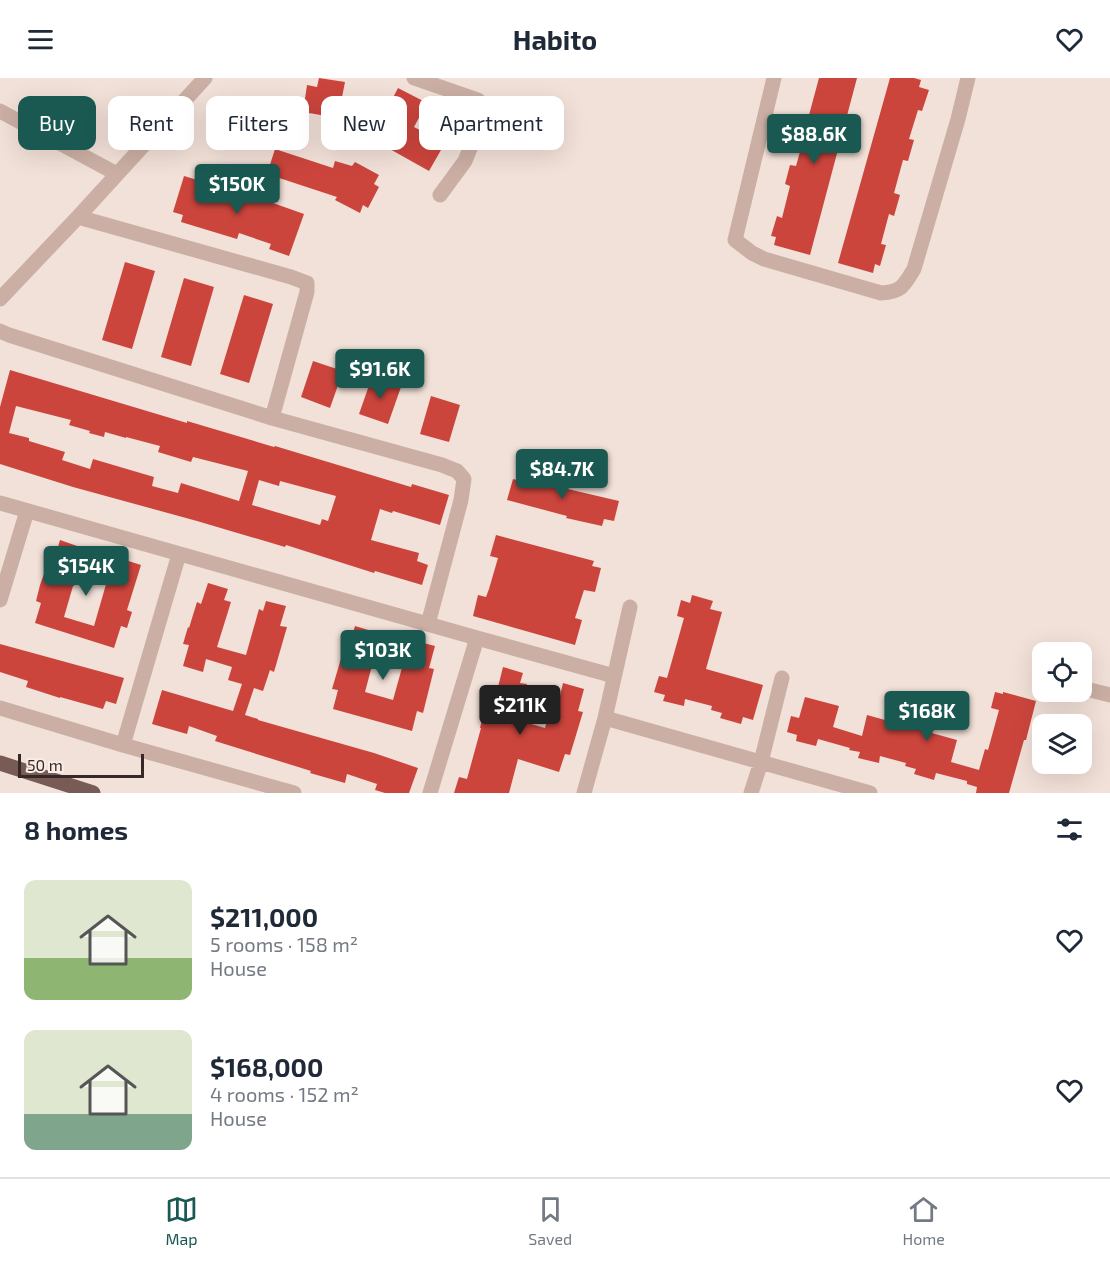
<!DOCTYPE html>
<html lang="en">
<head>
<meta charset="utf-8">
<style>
	:root { --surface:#fff; --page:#f2f2f3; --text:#1f2937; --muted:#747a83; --line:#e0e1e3; --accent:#1a5952 }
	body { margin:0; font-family:"Exo 2",sans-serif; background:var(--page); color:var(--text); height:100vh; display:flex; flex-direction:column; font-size:22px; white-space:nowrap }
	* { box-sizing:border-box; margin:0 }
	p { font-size:20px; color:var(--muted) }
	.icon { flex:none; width:33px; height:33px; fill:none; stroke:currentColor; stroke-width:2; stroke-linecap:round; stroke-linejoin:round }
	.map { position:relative; height:715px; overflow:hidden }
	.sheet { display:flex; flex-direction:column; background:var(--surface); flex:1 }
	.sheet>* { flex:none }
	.banner { position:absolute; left:18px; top:18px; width:600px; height:54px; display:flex; gap:12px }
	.tools { position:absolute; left:1032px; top:564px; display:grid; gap:12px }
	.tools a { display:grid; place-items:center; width:60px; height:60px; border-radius:12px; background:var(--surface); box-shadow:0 6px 24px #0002; font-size:30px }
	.scale { position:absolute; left:18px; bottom:15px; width:126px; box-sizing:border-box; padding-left:6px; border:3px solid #362826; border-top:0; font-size:16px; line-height:21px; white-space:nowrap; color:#362826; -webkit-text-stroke:4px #faece5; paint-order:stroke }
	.price { position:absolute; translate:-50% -51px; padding:0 14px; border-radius:6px; background:var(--accent); color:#fff; font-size:20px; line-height:39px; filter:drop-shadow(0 2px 3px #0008) }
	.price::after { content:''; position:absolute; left:50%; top:36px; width:18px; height:14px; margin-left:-9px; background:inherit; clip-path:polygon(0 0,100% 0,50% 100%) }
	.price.active { background:#222; color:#fff }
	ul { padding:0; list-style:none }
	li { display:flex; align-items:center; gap:18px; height:150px; padding:0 24px }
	li span { display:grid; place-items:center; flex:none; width:168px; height:120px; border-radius:12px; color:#555 }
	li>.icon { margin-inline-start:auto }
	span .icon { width:72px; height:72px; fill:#fffc; stroke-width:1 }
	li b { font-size:26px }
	h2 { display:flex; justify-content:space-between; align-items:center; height:72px; padding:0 24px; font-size:26px }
	.pill { padding:0 21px; border-radius:12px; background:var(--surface); box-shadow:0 6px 24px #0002; font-size:21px; line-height:54px }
	.pill.active { background:var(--accent); color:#fff }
	header { display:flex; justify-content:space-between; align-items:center; height:78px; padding:0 24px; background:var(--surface); font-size:27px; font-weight:700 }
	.tabs { display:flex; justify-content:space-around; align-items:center; height:84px; border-top:2px solid var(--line); background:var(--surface); font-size:16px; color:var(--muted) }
	.tabs a { display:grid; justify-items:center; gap:3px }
	.tabs .active { color:var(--accent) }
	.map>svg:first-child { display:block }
</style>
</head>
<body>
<header><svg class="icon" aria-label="menu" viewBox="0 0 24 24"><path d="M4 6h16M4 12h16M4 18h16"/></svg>Habito<svg class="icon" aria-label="heart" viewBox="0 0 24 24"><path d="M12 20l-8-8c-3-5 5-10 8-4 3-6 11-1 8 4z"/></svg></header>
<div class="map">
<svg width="1110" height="715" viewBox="0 0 1110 715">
	<rect width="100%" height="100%" fill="#f2e1d8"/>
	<!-- building -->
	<path fill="#cc453d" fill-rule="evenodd" d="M 319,0 L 345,4 L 338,40 L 303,34 L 307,7 L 317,9 Z
		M 819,0 L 857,0 L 810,177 L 774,167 L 776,159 L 771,158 L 777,138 L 782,140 L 790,108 L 785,106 L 790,87 L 796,88 L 805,56 L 799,55 L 805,36 L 809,37 Z
		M 890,0 L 914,0 L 921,2 L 919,9 L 929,12 L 922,33 L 918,32 L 909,61 L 914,62 L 908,83 L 903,82 L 894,115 L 900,117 L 894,138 L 889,136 L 881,166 L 886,167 L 880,188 L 875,186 L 873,195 L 838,185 Z
		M 398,10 L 427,25 L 414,49 L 445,65 L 429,93 L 372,61 L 387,34 L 386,33 Z
		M 275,71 L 333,90 L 335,83 L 352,88 L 355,84 L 379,97 L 374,106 L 379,109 L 368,130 L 363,127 L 360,135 L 335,122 L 337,119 L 267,96 Z
		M 184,98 L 231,112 L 231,110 L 304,136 L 289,178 L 269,171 L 271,166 L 239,155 L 237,161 L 181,144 L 183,137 L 173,134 Z
		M 125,184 L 155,193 L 132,271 L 102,262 Z
		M 184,200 L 214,209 L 191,288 L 161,279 Z
		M 244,217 L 273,226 L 249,305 L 220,296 Z
		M 313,283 L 343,293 L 330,330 L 301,319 Z
		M 10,292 L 187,345 L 187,343 L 274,369 L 275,368 L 411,409 L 412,406 L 449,417 L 440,447 L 393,433 L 392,435 L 380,431 L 371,462 L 419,475 L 417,483 L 428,487 L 422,507 L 375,493 L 374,495 L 286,467 L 285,469 L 197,443 L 73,409 L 0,386 L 0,329 ZM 16,328 L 71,342 L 69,347 L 90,353 L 89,355 L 104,359 L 105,354 L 126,360 L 126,359 L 160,368 L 158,374 L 191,384 L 193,379 L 248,393 L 239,423 L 181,405 L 178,415 L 152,408 L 154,399 L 93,381 L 90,391 L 62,382 L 65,374 L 29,363 L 29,360 L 9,355 ZM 259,402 L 279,408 L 280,403 L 336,418 L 328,443 L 322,441 L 320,447 L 252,427 Z
		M 372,299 L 401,309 L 388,346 L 359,336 Z
		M 431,318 L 460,327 L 449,364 L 420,356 Z
		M 522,395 L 560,406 L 559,409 L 619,423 L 614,443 L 604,441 L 602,448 L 566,440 L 567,438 L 507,422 L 513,401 L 520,403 Z
		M 496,457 L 594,483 L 592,488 L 601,490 L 595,514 L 584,512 L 575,540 L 582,542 L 575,567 L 473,538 L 478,517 L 486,519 L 489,511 L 498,480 L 490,478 Z
		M 60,462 L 80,469 L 77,479 L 83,481 L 74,508 L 73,508 L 64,539 L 94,548 L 111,489 L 116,490 L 119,480 L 141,487 L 127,532 L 132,534 L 127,550 L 121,548 L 114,570 L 35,545 L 41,525 L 36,523 L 40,507 L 49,482 L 54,483 Z
		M 208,505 L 228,511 L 224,522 L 231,524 L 217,569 L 246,577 L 259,531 L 263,533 L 266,523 L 286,528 L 280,548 L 287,549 L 274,594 L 270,592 L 263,613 L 254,610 L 245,637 L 258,641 L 258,642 L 374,675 L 418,690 L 409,715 L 385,715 L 375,712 L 377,706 L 347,696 L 345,705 L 310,695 L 311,693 L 215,663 L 217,658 L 189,648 L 187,656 L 152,646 L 162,612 L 233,633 L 242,606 L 228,602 L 232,589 L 206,581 L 203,594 L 183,588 L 189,567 L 183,566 L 188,549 L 189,550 L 197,524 L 201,526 Z
		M 692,517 L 713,523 L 710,531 L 722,534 L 706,591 L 763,607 L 753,642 L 743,639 L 741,646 L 720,640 L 722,635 L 711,632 L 712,628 L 685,621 L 684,628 L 663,623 L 665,617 L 654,614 L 659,598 L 667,600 L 673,579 L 684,540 L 677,538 L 681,522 L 690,525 Z
		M 355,548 L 375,554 L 372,563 L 378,565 L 365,614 L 393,622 L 405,579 L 395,576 L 400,559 L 435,568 L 429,590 L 434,591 L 423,635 L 417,633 L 412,653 L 333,631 L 338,612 L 332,611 L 345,567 L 349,568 Z
		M 0,566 L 124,600 L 116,626 L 106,623 L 103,631 L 60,619 L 60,620 L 26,609 L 28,603 L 0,594 Z
		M 503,589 L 523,595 L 520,605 L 527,606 L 517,642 L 545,650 L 554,616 L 560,618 L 563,605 L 584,611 L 578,633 L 583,634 L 570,677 L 565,676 L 559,694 L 518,681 L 509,715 L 454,715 L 459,699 L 467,701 L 481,650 L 480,650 L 484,633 L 486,634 L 493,608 L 498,609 Z
		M 995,614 L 1003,616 L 1003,614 L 1036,623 L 1026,662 L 1024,662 L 1009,715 L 976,715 L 977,709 L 967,706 L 967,703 L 936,695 L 934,702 L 914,696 L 916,691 L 905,688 L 906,685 L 880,678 L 879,685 L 858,680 L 860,674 L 849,672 L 850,670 L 818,661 L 816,668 L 796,663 L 797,657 L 787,654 L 791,638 L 799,640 L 805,619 L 839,628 L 833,649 L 862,658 L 867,637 L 957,662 L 951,684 L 979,692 L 985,671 L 988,672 L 999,632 L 991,630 Z"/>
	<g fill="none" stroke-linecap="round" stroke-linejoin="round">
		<!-- minor -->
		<path stroke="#cbafa4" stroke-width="15" d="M 414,0 L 478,22 L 484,36 L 465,83 L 440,117
			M 774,0 L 735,162 L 752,175 L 764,181 L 881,215 C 901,214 904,208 914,191 L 958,41 L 968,0
			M 0,33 L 117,96
			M 78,139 L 291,199 L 307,205 L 307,214 L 272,340
			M 0,221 L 78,139 L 205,0
			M 0,253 L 9,257 L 272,340 L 442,387 L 457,393 L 464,401 L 461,422 L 428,546
			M 0,425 L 477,560 L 614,598
			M 0,522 L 27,433
			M 1082,610 L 1110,617
			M 0,630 L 123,667 L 294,715
			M 605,640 L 870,715
			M 123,667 L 179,476
			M 430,715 L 477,560
			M 584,715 L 605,640 L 630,529
			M 751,715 L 761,684 L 782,600"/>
		<!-- major -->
		<path stroke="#795b56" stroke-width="15" d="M 0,685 L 93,715"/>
	</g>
</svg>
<div class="tools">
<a><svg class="icon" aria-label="locate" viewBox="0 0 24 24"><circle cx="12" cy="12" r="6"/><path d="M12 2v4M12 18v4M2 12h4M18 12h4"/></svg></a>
<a><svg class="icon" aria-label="layers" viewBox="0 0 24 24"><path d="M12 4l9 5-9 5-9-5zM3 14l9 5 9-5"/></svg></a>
</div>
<div class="scale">50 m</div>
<b class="price" style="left:814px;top:87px">$88.6K</b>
<b class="price" style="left:237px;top:137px">$150K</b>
<b class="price" style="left:380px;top:322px">$91.6K</b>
<b class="price" style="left:562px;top:422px">$84.7K</b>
<b class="price" style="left:86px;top:519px">$154K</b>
<b class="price" style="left:383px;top:603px">$103K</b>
<b class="price active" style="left:520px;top:658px">$211K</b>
<b class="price" style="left:927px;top:664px">$168K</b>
<div class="banner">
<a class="pill active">Buy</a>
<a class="pill">Rent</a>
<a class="pill">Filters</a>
<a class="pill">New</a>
<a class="pill">Apartment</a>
</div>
</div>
<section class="sheet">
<h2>8 homes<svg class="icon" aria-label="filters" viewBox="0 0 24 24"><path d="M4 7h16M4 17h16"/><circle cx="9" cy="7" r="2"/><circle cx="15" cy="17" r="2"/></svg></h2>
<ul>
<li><span style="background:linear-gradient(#dfe7d0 65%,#8fb573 0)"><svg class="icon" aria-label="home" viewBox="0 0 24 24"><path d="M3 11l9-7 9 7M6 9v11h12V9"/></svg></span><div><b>$211,000</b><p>5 rooms · 158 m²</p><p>House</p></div><svg class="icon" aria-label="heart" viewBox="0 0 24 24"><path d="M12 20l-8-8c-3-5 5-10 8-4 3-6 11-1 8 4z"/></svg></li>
<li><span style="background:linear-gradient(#dfe7d0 70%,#7fa58c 0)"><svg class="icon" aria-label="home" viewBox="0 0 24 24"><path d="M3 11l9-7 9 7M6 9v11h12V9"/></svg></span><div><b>$168,000</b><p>4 rooms · 152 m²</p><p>House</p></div><svg class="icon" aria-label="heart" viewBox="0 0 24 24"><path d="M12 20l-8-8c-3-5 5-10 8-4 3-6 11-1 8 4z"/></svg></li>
</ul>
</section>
<nav class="tabs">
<a class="active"><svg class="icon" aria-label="map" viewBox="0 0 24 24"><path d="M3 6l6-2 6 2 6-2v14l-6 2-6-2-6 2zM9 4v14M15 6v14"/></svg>Map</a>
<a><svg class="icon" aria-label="saved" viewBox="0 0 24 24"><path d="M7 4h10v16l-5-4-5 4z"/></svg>Saved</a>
<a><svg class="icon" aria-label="home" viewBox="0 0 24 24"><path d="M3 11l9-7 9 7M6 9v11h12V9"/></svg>Home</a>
</nav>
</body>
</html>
